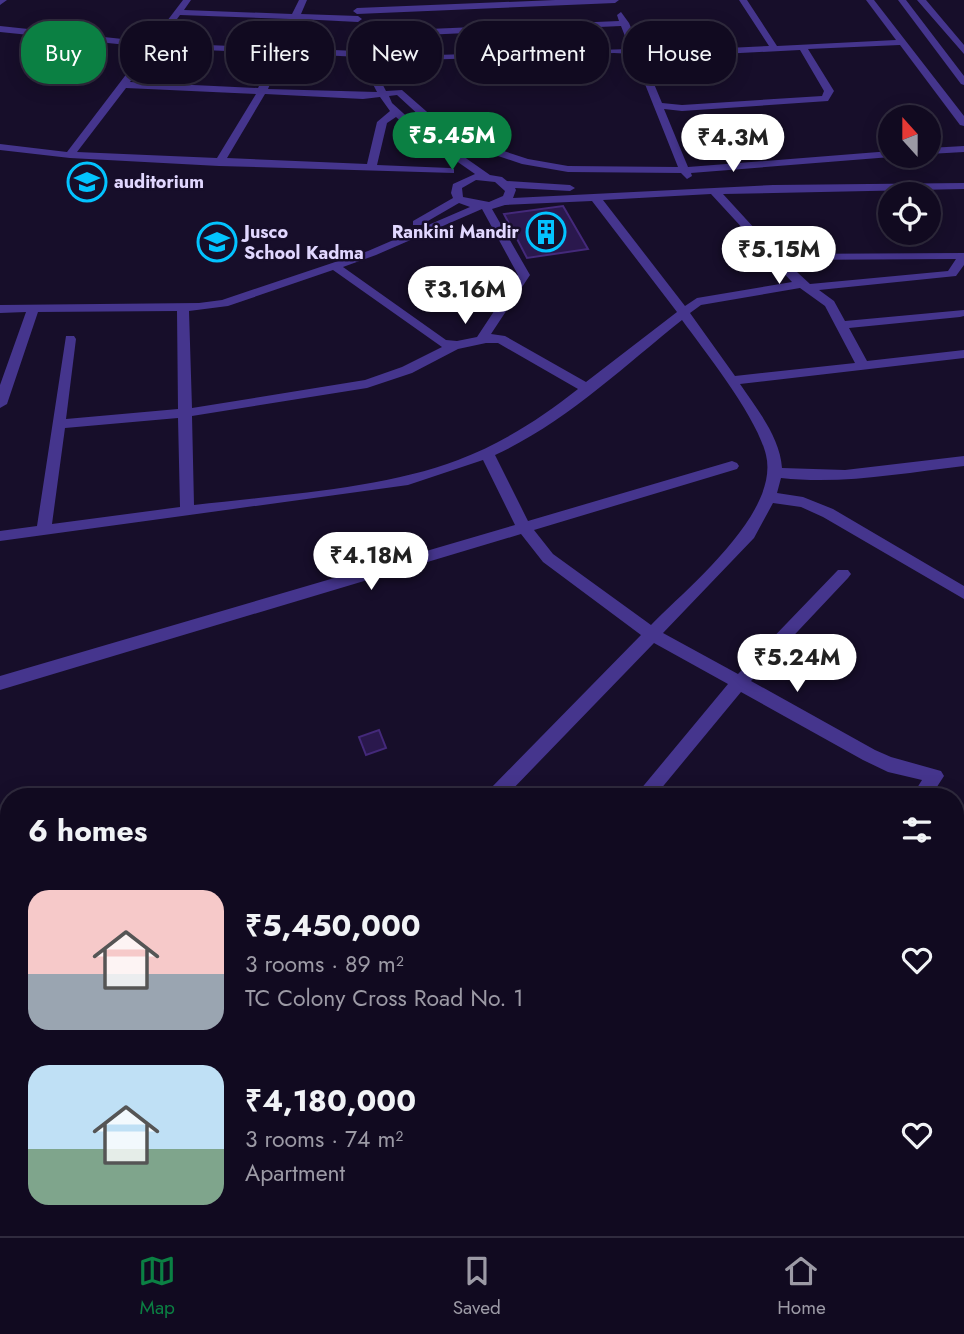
<!DOCTYPE html>
<html lang="en">
<head>
<meta charset="utf-8">
<style>
	:root { --surface:#110a20; --page:#1e182d; --text:#f1f3f6; --muted:#9c9aa5; --line:#302b3e; --accent:#0b8043 }
	body { margin:0; font-family:Jost,sans-serif; background:var(--page); color:var(--text); height:100vh; display:flex; flex-direction:column; font-size:26px; white-space:nowrap }
	* { box-sizing:border-box; margin:0 }
	p { font-size:23px; color:var(--muted) }
	.icon { flex:none; width:38px; height:38px; fill:none; stroke:currentColor; stroke-width:2; stroke-linecap:round; stroke-linejoin:round }
	.map { position:relative; flex:1; overflow:hidden }
	.panel { position:absolute; left:0px; top:788px; width:964px; height:450px; display:flex; flex-direction:column; background:var(--surface); border-radius:28px 28px 0 0; box-shadow:0 4px 18px #0003,0 0 0 2px var(--line) }
	.panel>* { flex:none }
	.guide { position:absolute; left:21px; top:21px; width:922px; height:63px; display:flex; gap:14px }
	.needle { width:46px; rotate:339deg }
	.controls { position:absolute; left:878px; top:105px; display:grid; gap:14px }
	.controls a { display:grid; place-items:center; width:63px; height:63px; border-radius:50%; background:var(--surface); box-shadow:0 4px 18px #0003,0 0 0 2px var(--line); font-size:35px }
	.price { position:absolute; translate:-50% -60px; padding:0 16px; border-radius:24px; background:#fff; color:#222; font-size:23px; line-height:46px; filter:drop-shadow(0 2px 4px #0008) }
	.price::after { content:''; position:absolute; left:50%; top:42px; width:21px; height:16px; margin-left:-10px; background:inherit; clip-path:polygon(0 0,100% 0,50% 100%) }
	.price.on { background:var(--accent); color:#fff }
	ul { padding:0; list-style:none }
	li { display:flex; align-items:center; gap:21px; height:175px; padding:0 28px }
	li span { display:grid; place-items:center; flex:none; width:196px; height:140px; border-radius:21px; color:#555 }
	li>.icon { margin-inline-start:auto }
	span .icon { width:84px; height:84px; fill:#fffc; stroke-width:1 }
	li b { font-size:30px }
	h2 { display:flex; justify-content:space-between; align-items:center; height:84px; padding:0 28px; font-size:30px }
	.chip { padding:0 24px; border-radius:28px; background:var(--surface); box-shadow:0 4px 18px #0003,0 0 0 2px var(--line); font-size:24px; line-height:63px }
	.chip.on { background:var(--accent); color:#fff }
	.tabs { display:flex; justify-content:space-around; align-items:center; height:98px; border-top:2px solid var(--line); background:var(--surface); font-size:19px; color:var(--muted) }
	.tabs a { display:grid; justify-items:center; gap:4px }
	.tabs .on { color:var(--accent) }
	.map>svg:first-child { display:block }
</style>
</head>
<body>
<div class="map">
<svg width="964" height="1236" viewBox="0 0 964 1236">
	<rect width="100%" height="100%" fill="#170e2a"/>
	<!-- building -->
	<path fill="#2a184d" stroke="#44297a" stroke-width="2" d="M 563,206 L 588,249 L 527,258 L 504,214 Z
		M 379,730 L 386,748 L 366,755 L 359,737 Z"/>
	<g fill="none" stroke-linecap="round" stroke-linejoin="round">
		<!-- street -->
		<path fill="#45358d" fill-rule="evenodd" d="M 0,0 L 7,0 L 0,5 Z
			M 183,0 L 191,0 L 184,10 L 292,14 L 299,0 L 307,0 L 301,14 L 358,16 L 362,19 L 358,22 L 299,19 L 286,48 L 357,51 L 361,48 L 369,57 L 630,49 L 621,26 L 359,38 L 355,35 L 359,32 L 619,21 L 617,15 L 621,12 L 629,23 L 640,49 L 664,51 L 769,46 L 739,0 L 747,0 L 777,46 L 896,40 L 866,0 L 874,0 L 964,116 L 964,126 L 960,125 L 900,45 L 808,49 L 834,91 L 828,101 L 682,111 L 664,109 L 688,167 L 891,151 L 891,156 L 895,156 L 891,157 L 691,173 L 692,176 L 687,179 L 681,173 L 568,172 L 522,164 L 456,142 L 434,129 L 397,95 L 389,96 L 392,103 L 435,142 L 460,154 L 490,175 L 502,177 L 507,181 L 570,185 L 575,188 L 570,191 L 515,188 L 516,190 L 513,198 L 773,185 L 964,183 L 964,189 L 723,194 L 778,254 L 964,253 L 964,265 L 956,276 L 819,290 L 834,301 L 845,321 L 964,310 L 964,316 L 960,317 L 849,328 L 867,361 L 964,350 L 964,358 L 740,384 C 757,409 780,437 782,468 L 845,470 L 964,456 L 964,466 C 903,473 842,485 781,478 L 777,493 L 803,497 L 833,509 L 964,586 L 964,599 L 823,517 L 801,507 L 773,503 L 754,538 L 663,633 L 738,674 L 838,570 L 848,570 L 851,574 L 848,578 L 751,681 L 875,750 L 891,757 L 941,771 L 944,776 L 931,796 L 912,796 L 922,780 L 888,772 L 863,760 L 741,692 L 655,796 L 635,796 L 728,684 L 654,643 L 506,796 L 486,796 L 489,790 L 641,635 L 543,562 L 521,534 L 0,690 L 0,676 L 515,525 L 483,460 L 408,485 L 0,541 L 0,531 L 37,526 L 66,336 L 74,336 L 76,339 L 66,419 L 178,409 L 177,311 L 38,312 L 7,404 L 0,408 L 0,385 L 26,312 L 0,313 L 0,305 L 199,303 L 222,300 L 368,251 L 470,207 L 459,203 L 421,225 L 413,225 L 413,221 L 453,198 L 451,193 L 453,184 L 475,174 L 452,158 L 427,146 L 396,117 L 387,123 L 377,165 L 450,168 L 454,169 L 454,173 L 219,166 L 70,158 L 0,150 L 0,144 L 67,152 L 147,47 L 0,32 L 0,26 L 151,42 ZM 180,15 L 290,19 L 277,48 L 159,43 ZM 156,48 L 275,53 L 258,88 L 130,82 ZM 800,50 L 824,91 L 822,96 L 682,105 L 662,103 L 642,55 L 664,57 ZM 283,53 L 359,57 L 358,60 L 362,63 L 377,92 L 268,89 ZM 614,53 L 633,54 L 678,167 L 568,166 L 528,159 L 464,138 L 442,125 L 402,90 L 386,91 L 371,62 ZM 126,88 L 256,94 L 217,158 L 77,152 ZM 265,94 L 363,99 L 380,97 L 390,111 L 377,122 L 367,164 L 227,158 ZM 476,180 L 495,182 L 505,191 L 503,196 L 489,202 L 463,197 L 462,188 ZM 711,194 L 792,282 L 697,298 L 685,306 L 603,200 ZM 592,201 L 677,312 L 586,382 L 505,336 L 491,334 L 530,275 L 492,209 L 505,205 ZM 482,209 L 518,275 L 477,337 L 457,341 L 446,340 L 343,267 L 376,255 ZM 956,259 L 948,271 L 810,284 L 784,260 ZM 333,270 L 442,347 L 402,367 L 365,380 L 192,408 L 189,311 L 228,306 ZM 800,288 L 825,306 L 855,363 L 735,376 L 690,313 L 701,305 ZM 682,320 C 706,353 757,417 766,455 C 780,513 688,587 651,625 L 553,554 L 534,530 L 737,469 L 739,466 L 737,463 L 732,461 L 528,521 L 495,455 C 565,423 623,367 682,320 ZM 486,343 L 498,343 L 578,389 C 541,418 503,443 458,460 C 383,489 276,495 194,505 L 192,416 L 367,388 L 412,373 L 458,349 ZM 178,418 L 180,507 L 52,524 L 65,428 Z
			M 555,0 L 619,0 L 615,3 L 357,14 L 353,11 L 357,8 Z
			M 898,0 L 906,0 L 964,76 L 964,85 L 961,84 Z
			M 917,0 L 926,0 L 964,45 L 964,54 Z
			M 964,146 L 964,152 L 929,154 L 929,148 Z
			M 964,1075 L 964,1101 L 956,1105 L 956,1079 Z
			M 9,1157 L 9,1179 L 0,1181 L 0,1159 Z
			M 9,1220 L 9,1228 L 27,1228 L 27,1236 L 3,1236 Z
			M 796,1228 L 819,1228 L 816,1236 L 792,1236 Z"/>
		<!-- secondary -->
		<path fill="#866eff" fill-rule="evenodd" d="M 0,862 L 9,866 L 9,888 L 0,884 Z
			M 0,887 L 9,891 L 9,913 L 0,909 Z
			M 138,1228 L 164,1228 L 167,1236 L 141,1236 Z
			M 180,1228 L 207,1228 L 210,1236 L 184,1236 Z"/>
	</g>
	<!-- icons -->
	<defs>
		<symbol id="school-ring" viewBox="-11 -11 22 22"><circle r="9.5" fill="#170e2a" stroke="#03c3ff" stroke-width="1.5"/><path d="M0-5L7-2L0 1L-7-2ZM-4 1L0 2.5L4 1V4Q0 6-4 4Z" fill="#03c3ff"/></symbol>
		<symbol id="building-ring" viewBox="-11 -11 22 22"><circle r="9.5" fill="#170e2a" stroke="#03c3ff" stroke-width="1.5"/><path d="M-4-6H4V6H1V3H-1V6H-4ZM-2.5-4.3h1.7v1.8h-1.7ZM.8-4.3h1.7v1.8H.8ZM-2.5-1h1.7V.8h-1.7ZM.8-1h1.7V.8H.8Z" fill="#03c3ff"/></symbol>
	</defs>
	<g fill-rule="evenodd">
		<use href="#school-ring" x="65" y="160" width="44" height="44"/>
		<use href="#building-ring" x="524" y="210" width="44" height="44"/>
		<use href="#school-ring" x="195" y="220" width="44" height="44"/>
	</g>
	<g text-anchor="middle" dominant-baseline="central" stroke-width="5" stroke-linejoin="round" paint-order="stroke">
		<!-- far-poi labels -->
		<g font-size="18" font-weight="bold" fill="#e1d7ff" stroke="#170e2a" text-anchor="start">
			<text x="114" y="182">auditorium</text>
			<text x="244" y="232">Jusco<tspan x="244" dy="21">School Kadma</tspan></text>
			<text x="519" y="232" text-anchor="end">Rankini Mandir</text>
		</g>
	</g>
</svg>
<div class="controls">
<a><svg class="needle" viewBox="-14 -14 28 28"><path d="M0-13l5 13h-10z" fill="#e53935"/><path d="M0 13l5-13h-10z" fill="#9c9aa5"/></svg></a>
<a><svg class="icon" aria-label="locate" viewBox="0 0 24 24"><circle cx="12" cy="12" r="6"/><path d="M12 2v4M12 18v4M2 12h4M18 12h4"/></svg></a>
</div>
<b class="price on" style="left:452px;top:172px">₹5.45M</b>
<b class="price" style="left:733px;top:174px">₹4.3M</b>
<b class="price" style="left:779px;top:286px">₹5.15M</b>
<b class="price" style="left:465px;top:326px">₹3.16M</b>
<b class="price" style="left:371px;top:592px">₹4.18M</b>
<b class="price" style="left:797px;top:694px">₹5.24M</b>
<div class="guide">
<a class="chip on">Buy</a>
<a class="chip">Rent</a>
<a class="chip">Filters</a>
<a class="chip">New</a>
<a class="chip">Apartment</a>
<a class="chip">House</a>
</div>
<section class="panel">
<h2>6 homes<svg class="icon" aria-label="filters" viewBox="0 0 24 24"><path d="M4 7h16M4 17h16"/><circle cx="9" cy="7" r="2"/><circle cx="15" cy="17" r="2"/></svg></h2>
<ul>
<li><span style="background:linear-gradient(#f6c9c9 60%,#9aa5b1 0)"><svg class="icon" aria-label="home" viewBox="0 0 24 24"><path d="M3 11l9-7 9 7M6 9v11h12V9"/></svg></span><div><b>₹5,450,000</b><p>3 rooms · 89 m²</p><p>TC Colony Cross Road No. 1</p></div><svg class="icon" aria-label="heart" viewBox="0 0 24 24"><path d="M12 20l-8-8c-3-5 5-10 8-4 3-6 11-1 8 4z"/></svg></li>
<li><span style="background:linear-gradient(#bfe0f5 60%,#7fa58c 0)"><svg class="icon" aria-label="home" viewBox="0 0 24 24"><path d="M3 11l9-7 9 7M6 9v11h12V9"/></svg></span><div><b>₹4,180,000</b><p>3 rooms · 74 m²</p><p>Apartment</p></div><svg class="icon" aria-label="heart" viewBox="0 0 24 24"><path d="M12 20l-8-8c-3-5 5-10 8-4 3-6 11-1 8 4z"/></svg></li>
</ul>
</section>
</div>
<nav class="tabs">
<a class="on"><svg class="icon" aria-label="map" viewBox="0 0 24 24"><path d="M3 6l6-2 6 2 6-2v14l-6 2-6-2-6 2zM9 4v14M15 6v14"/></svg>Map</a>
<a><svg class="icon" aria-label="saved" viewBox="0 0 24 24"><path d="M7 4h10v16l-5-4-5 4z"/></svg>Saved</a>
<a><svg class="icon" aria-label="home" viewBox="0 0 24 24"><path d="M3 11l9-7 9 7M6 9v11h12V9"/></svg>Home</a>
</nav>
</body>
</html>
